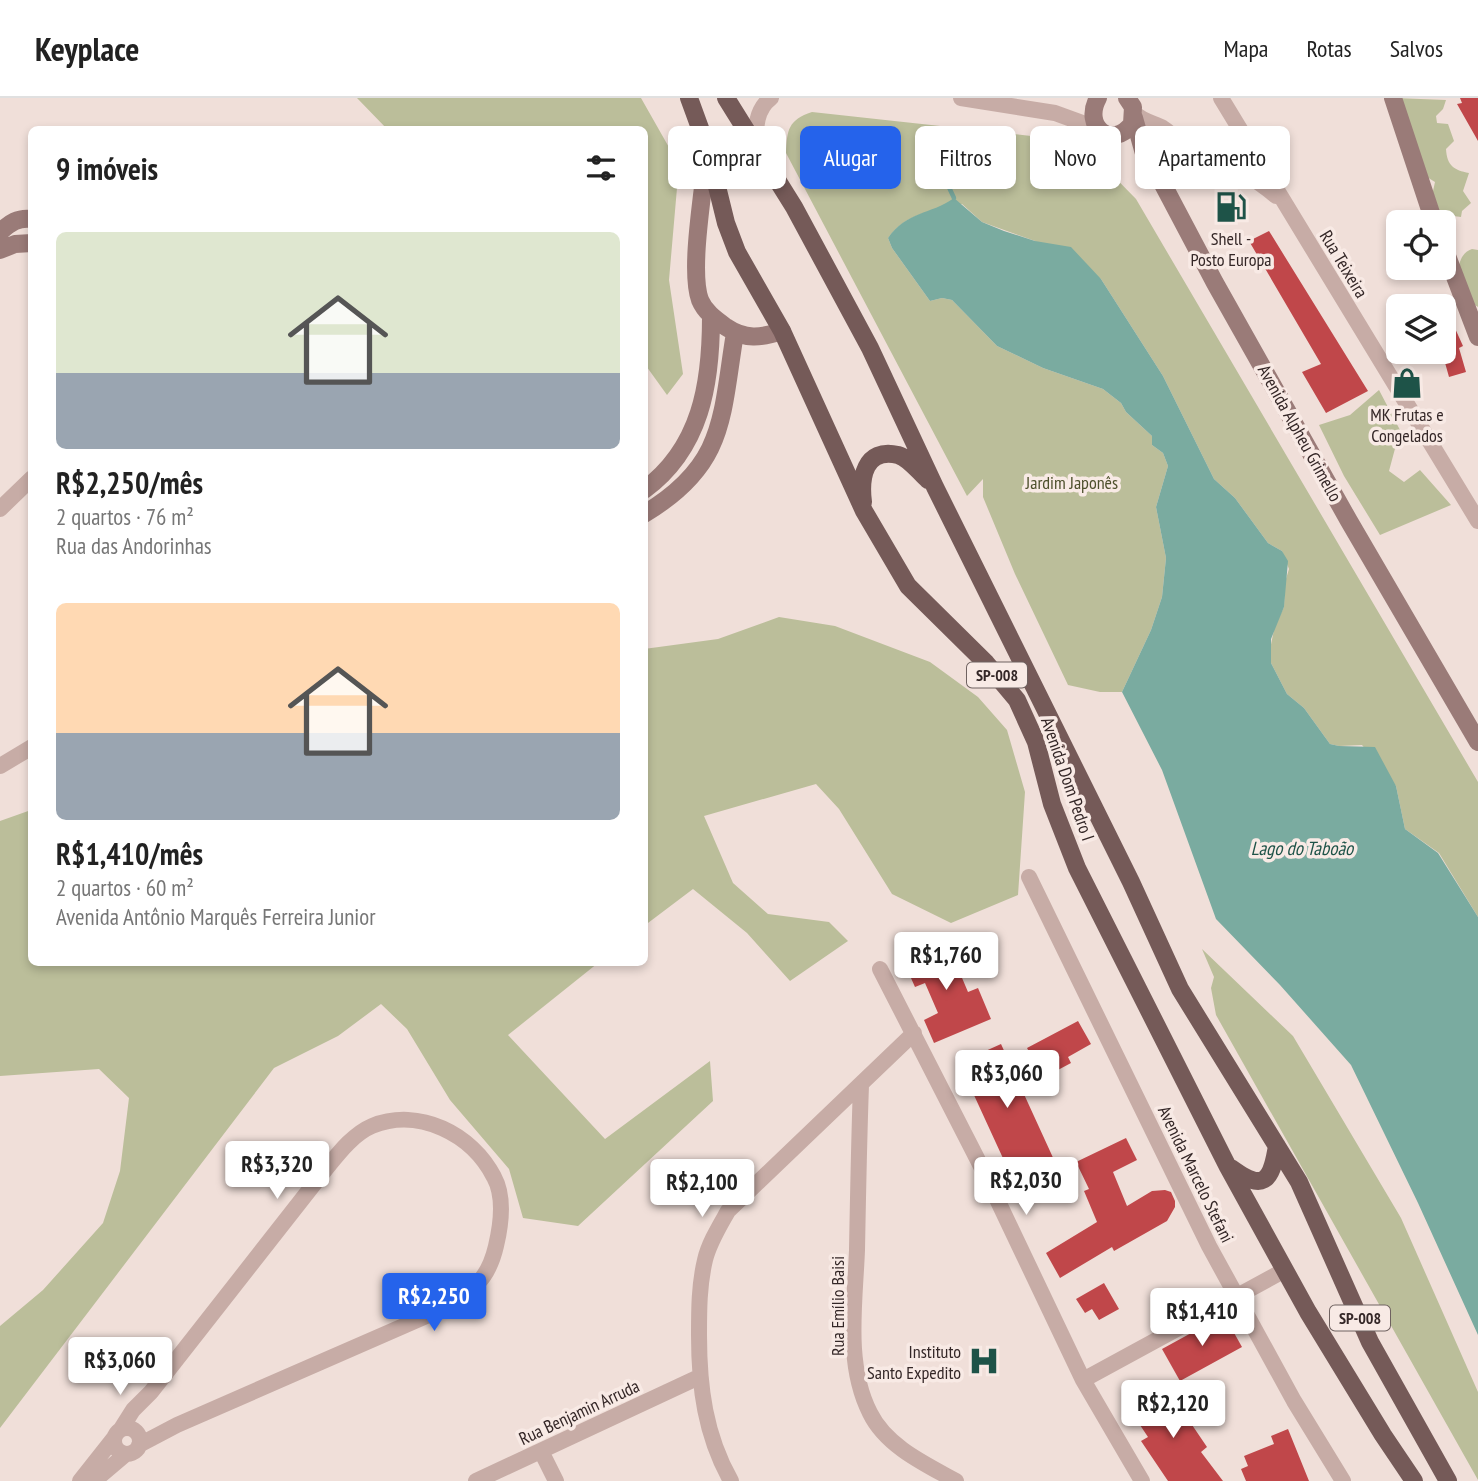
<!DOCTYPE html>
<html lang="pt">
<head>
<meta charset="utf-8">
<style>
	:root { --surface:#fff; --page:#f6f6f6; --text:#222; --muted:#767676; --line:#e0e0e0; --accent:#2563eb }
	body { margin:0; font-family:"PT Sans Narrow",sans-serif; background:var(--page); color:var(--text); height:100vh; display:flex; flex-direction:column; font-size:26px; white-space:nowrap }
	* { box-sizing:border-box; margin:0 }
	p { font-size:23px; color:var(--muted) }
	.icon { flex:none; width:38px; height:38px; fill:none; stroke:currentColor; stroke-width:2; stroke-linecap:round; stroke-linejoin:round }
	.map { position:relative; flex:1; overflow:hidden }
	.side { position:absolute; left:28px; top:28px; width:620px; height:840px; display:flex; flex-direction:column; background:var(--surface); border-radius:10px; box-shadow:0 4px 10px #0003 }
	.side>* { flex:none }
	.guide { position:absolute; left:668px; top:28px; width:665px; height:63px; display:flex; gap:14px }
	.controls { position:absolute; left:1386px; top:112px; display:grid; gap:14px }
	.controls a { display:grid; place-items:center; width:70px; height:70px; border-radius:10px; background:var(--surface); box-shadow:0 4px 10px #0003; font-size:35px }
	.price { position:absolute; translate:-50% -60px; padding:0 16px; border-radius:7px; background:#fff; color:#222; font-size:23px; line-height:46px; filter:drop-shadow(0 2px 4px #0008) }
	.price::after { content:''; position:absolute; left:50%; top:42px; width:21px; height:16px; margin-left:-10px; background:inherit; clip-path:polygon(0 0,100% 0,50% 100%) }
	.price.selected { background:var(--accent); color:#fff }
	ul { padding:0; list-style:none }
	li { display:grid; align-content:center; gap:14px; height:371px; padding:0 28px }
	li span { display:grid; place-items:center; height:217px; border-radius:10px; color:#555 }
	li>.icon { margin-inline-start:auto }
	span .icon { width:126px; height:126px; fill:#fffc; stroke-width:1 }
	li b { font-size:30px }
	h2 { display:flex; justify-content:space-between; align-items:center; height:84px; padding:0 28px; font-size:30px }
	.chip { padding:0 24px; border-radius:10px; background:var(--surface); box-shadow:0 4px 10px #0003; font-size:24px; line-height:63px }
	.chip.selected { background:var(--accent); color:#fff }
	header { display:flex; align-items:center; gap:42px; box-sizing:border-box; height:98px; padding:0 35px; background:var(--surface); border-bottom:2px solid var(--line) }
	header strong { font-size:33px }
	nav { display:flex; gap:38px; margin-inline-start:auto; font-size:24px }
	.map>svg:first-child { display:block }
</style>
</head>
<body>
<header>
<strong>Keyplace</strong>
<nav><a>Mapa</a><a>Rotas</a><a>Salvos</a></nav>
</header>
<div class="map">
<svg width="1478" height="1383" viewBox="0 0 1478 1383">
	<rect width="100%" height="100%" fill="#f0dfd9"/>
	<!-- green -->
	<path fill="#bbbe9a" d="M 357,0 L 641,0 L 679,67 L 669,182 L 683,276 L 667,297 L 644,265 L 644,32 L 387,31 Z
		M 1395,0 L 1446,2 L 1443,11 L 1436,18 L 1437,25 L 1448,26 L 1454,43 L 1446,51 C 1447,68 1454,72 1469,75 L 1463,93 L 1471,105 L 1462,113 L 1461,119 L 1438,116 L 1431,102 L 1435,84 L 1422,76 Z
		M 812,14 L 1031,38 L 1090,54 L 1136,101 L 1478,684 L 1478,819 L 1439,755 L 1405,731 L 1396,688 L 1362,647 L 1339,648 L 1330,646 L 1304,610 L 1287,596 L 1271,565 L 1269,556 L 1275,527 L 1284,509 L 1285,484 L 1289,471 L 1282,453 L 1268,445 L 1235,400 L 1214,381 L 1163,278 L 1101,181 L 1035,143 L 982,124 L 962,106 C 933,113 907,114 888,140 L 892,150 L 930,203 L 942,200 L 952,202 L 997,248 L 1043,270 L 1103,291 L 1121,305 L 1126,314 L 1152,338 L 1152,347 L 1163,355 L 1168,368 L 1156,409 L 1166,460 L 1162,499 L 1151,532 L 1122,594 L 1100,594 L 1068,587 L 1015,476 L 983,399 L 983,381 L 967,398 L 786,55 C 787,32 788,22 812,14 Z
		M 1472,151 L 1478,152 L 1478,209 C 1475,207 1471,205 1468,202 C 1458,189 1452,158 1472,151 Z
		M 1379,292 L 1400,332 L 1389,373 L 1404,384 L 1420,372 L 1451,407 L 1380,437 L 1344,378 L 1319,327 L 1350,317 Z
		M 779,519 L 835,528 L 930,564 L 978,599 L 1007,632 L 1025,694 L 1018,797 L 951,825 L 892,796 L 839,711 L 816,686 L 704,718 L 733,785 L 768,816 L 829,824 L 848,843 L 790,883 L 747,835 L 693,791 L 644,828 L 644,551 L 718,541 Z
		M 31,712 L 32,864 L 598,865 L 508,937 L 605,1041 L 710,963 L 713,1003 L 578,1128 L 523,1120 L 509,1071 L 450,1002 L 407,931 L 381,906 L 338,938 L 274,970 L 0,1330 L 0,1228 L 43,1192 L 103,1125 L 120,1073 L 129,1000 L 99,971 L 0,978 L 0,723 Z
		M 1202,851 L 1293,938 L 1401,1120 L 1478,1294 L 1478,1382 L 1216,917 L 1211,890 L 1214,879 Z"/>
	<!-- water -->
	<path fill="#7aaba0" d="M 954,100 L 982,124 L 1004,133 L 1035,143 L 1071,149 L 1101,181 L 1163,278 L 1214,381 L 1235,400 L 1268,445 L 1282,453 L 1288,463 L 1284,509 L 1271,541 L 1271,565 L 1287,596 L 1304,610 L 1330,646 L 1339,648 L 1375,649 L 1396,688 L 1405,731 L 1438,755 L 1478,819 L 1478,1237 L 1418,1105 L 1351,967 L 1280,887 L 1216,821 L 1162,672 L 1122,594 L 1151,532 L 1162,499 L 1166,460 L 1156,409 L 1168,368 L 1163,355 L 1152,347 L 1152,338 L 1126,314 L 1121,305 L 1103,291 L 1043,270 L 997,248 L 952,202 L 942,200 L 930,203 L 892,150 L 888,140 C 907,113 930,117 954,100 Z"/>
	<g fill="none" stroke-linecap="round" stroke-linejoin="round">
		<!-- stream -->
		<path stroke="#7aaba0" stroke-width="4.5" d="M 946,83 L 954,100"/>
	</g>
	<!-- building -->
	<path fill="#c0474a" d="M 1460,0 L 1478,0 L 1478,43 L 1457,6 L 1462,5 Z
		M 987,48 L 1016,54 L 1012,73 L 983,67 Z
		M 1040,58 L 1080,65 L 1076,86 L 1036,78 Z
		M 1269,133 L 1368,293 L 1326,315 L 1302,274 L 1321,266 L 1249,143 Z
		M 1444,206 L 1463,248 L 1459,250 L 1466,274 L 1449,279 L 1442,254 L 1444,254 Z
		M 946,842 L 968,894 L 978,890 L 991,921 L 934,945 L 924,922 L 938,915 L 925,885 L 915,889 L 902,860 Z
		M 1078,923 L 1091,946 L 1068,959 L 1071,965 L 1043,980 L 1027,950 Z
		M 1001,946 L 1055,1064 L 1035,1073 L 1029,1059 L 1007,1069 L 962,971 L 984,960 L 981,955 Z
		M 1126,1040 L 1137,1062 L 1113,1074 L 1127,1108 L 1152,1093 L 1165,1092 L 1171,1094 L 1175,1103 L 1175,1109 L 1167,1123 L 1114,1153 L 1112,1149 L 1060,1180 L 1046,1155 L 1097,1124 L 1084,1093 L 1089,1091 L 1076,1064 Z
		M 1104,1185 L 1119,1211 L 1099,1222 L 1092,1211 L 1085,1215 L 1076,1201 Z
		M 1224,1217 L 1242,1249 L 1180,1283 L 1162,1251 Z
		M 1167,1290 L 1207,1349 L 1201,1354 L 1223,1383 L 1168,1383 L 1141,1343 L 1148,1339 L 1130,1312 Z
		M 1288,1331 L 1309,1383 L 1246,1383 L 1241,1371 L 1248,1368 L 1244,1358 L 1274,1346 L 1271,1338 Z"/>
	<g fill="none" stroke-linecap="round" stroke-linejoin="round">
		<!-- street -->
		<path stroke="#c7aca6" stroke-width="16" d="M 961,0 L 1055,15 L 1099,31
			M 1221,0 L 1478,423
			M 1134,15 C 1142,23 1153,25 1163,30 C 1168,33 1171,37 1176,40 C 1211,58 1246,72 1276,98
			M 756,52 C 756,33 754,13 771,0
			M 0,411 L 32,380
			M 0,668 L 32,649
			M 1029,779 L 1209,1148 L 1294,1303 L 1343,1383
			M 880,871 L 986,1078 L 1083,1282 L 1142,1383
			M 861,987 C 859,1042 858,1097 857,1152 C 855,1205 845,1266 870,1315 C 886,1348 925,1366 956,1383
			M 1083,1282 L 1285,1172
			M114 1343a13 13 0 1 1 26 0a13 13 0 1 1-26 0Z
			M 121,1331 L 133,1312 L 151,1294 L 325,1072 C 338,1056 353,1036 372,1028 C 419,1009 472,1036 494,1079 C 505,1099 501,1127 496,1148 C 493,1161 487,1176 477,1186 C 469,1195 457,1201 447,1209 L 177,1327 L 139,1347
			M 541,1353 L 556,1383
			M 80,1383 L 114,1340
			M 94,1383 L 126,1356
			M 476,1383 L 699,1279
			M 731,1383 C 705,1337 699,1289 699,1237 C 699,1212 699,1187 705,1162 C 709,1145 719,1129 728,1113 L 914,935"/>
		<!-- secondary -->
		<path stroke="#9a7b78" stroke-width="18" d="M 1098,0 C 1082,29 1112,52 1132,26 L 1133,9 L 1127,0
			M 1393,0 L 1434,124
			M 1134,20 L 1145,59 L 1158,77 L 1215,185 L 1349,423 L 1478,644
			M 707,55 C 704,90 689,172 700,202 C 705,214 715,221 726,229 C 745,242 761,240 782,233
			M 1155,73 L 1156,50 L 1162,42
			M 0,134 C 10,125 18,119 32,121
			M 1444,150 L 1478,239
			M 0,152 L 15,146 L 32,145
			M 644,392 C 701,350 711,286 711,219
			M 644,416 C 726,367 721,320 735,235"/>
		<!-- primary -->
		<path stroke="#755a58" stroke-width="18" d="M 689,0 L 708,52 L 726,125 L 737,154 L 782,233 L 864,413 L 908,488 L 986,565 L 1017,602 L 1036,644 L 1052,706 L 1077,770 L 1228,1069 L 1308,1214 L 1383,1337 L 1414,1383
			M 726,0 L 794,109 L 870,250 L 935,389 L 1131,784 L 1180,891 L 1299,1084 L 1370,1244 L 1448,1383
			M 863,404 C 860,381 864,349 898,357 C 909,360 919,374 928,382
			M 1231,1070 C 1263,1093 1271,1085 1277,1048"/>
	</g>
	<!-- icons -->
	<defs>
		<symbol id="fuel-bare" viewBox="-9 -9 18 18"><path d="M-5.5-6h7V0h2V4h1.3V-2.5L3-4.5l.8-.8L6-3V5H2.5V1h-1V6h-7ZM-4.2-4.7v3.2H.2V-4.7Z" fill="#1e5348" stroke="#f8eae5" stroke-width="2.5" paint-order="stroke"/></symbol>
		<symbol id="shop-bare" viewBox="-9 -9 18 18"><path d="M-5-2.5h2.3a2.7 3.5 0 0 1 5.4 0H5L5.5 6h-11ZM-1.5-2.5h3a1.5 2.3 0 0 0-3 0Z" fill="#1e5348" stroke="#f8eae5" stroke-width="2.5" paint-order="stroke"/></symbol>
		<symbol id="hospital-bare" viewBox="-9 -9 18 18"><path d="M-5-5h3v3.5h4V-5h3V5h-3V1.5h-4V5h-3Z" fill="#1e5348" stroke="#f8eae5" stroke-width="2.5" paint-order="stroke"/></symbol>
	</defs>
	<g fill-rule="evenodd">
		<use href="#fuel-bare" x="1209" y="87" width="44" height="44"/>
		<use href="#shop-bare" x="1385" y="263" width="44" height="44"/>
		<use href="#hospital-bare" x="962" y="1241" width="44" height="44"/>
	</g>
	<g text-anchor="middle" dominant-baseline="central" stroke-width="7" stroke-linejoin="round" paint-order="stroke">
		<!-- shield labels -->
		<g fill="#f8eae5" stroke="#6f6260" stroke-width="2">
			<rect x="967" y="564.5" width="60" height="25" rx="5"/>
			<rect x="1330" y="1207.5" width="60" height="25" rx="5"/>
		</g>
		<g font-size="16" font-weight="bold" fill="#342727">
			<text x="997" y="577">SP-008</text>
			<text x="1360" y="1220">SP-008</text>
		</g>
		<!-- poi labels -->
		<g font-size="18" fill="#342727" stroke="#f8eae5">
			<text x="1231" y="140">Shell -<tspan x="1231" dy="21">Posto Europa</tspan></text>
			<text x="1407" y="316">MK Frutas e<tspan x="1407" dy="21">Congelados</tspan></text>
			<text x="961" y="1253" text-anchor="end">Instituto<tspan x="961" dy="21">Santo Expedito</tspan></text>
		</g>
		<!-- street labels -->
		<g font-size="18" fill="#342727" stroke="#f8eae5">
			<text transform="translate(1344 166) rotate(59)">Rua Teixeira</text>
			<text transform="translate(1300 335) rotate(61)">Avenida Alpheu Grimello</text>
			<text transform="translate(1068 681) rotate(71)">Avenida Dom Pedro I</text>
			<text transform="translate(1196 1076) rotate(64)">Avenida Marcelo Stefani</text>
			<text transform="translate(837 1208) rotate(-90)">Rua Emílio Baisi</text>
			<text transform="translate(579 1314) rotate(-25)">Rua Benjamin Arruda</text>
		</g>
		<!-- park labels -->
		<g font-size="18" fill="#4d502c" stroke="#f8eae5">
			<text x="1072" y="384">Jardim Japonês</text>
		</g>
		<!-- water labels -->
		<g font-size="19" font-style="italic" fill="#1e5348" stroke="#f8eae5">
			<text x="1302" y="750">Lago do Taboão</text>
		</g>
	</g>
</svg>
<div class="controls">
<a><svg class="icon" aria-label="locate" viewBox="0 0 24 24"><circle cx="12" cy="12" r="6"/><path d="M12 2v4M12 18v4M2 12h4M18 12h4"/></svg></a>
<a><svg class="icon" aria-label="layers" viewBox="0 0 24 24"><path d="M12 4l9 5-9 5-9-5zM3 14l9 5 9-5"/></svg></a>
</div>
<b class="price" style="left:946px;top:894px">R$1,760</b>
<b class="price" style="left:1007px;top:1012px">R$3,060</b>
<b class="price" style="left:277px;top:1103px">R$3,320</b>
<b class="price" style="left:1026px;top:1119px">R$2,030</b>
<b class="price" style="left:702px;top:1121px">R$2,100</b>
<b class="price selected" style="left:434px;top:1235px">R$2,250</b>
<b class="price" style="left:1202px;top:1250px">R$1,410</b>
<b class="price" style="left:120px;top:1299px">R$3,060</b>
<b class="price" style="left:1173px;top:1342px">R$2,120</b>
<div class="guide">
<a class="chip">Comprar</a>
<a class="chip selected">Alugar</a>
<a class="chip">Filtros</a>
<a class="chip">Novo</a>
<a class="chip">Apartamento</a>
</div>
<section class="side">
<h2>9 imóveis<svg class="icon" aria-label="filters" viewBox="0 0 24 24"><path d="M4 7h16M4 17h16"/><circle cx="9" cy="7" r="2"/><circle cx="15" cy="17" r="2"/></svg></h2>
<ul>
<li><span style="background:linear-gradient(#dfe7d0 65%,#9aa5b1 0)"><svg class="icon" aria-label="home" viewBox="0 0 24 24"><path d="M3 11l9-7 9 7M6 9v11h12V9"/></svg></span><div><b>R$2,250/mês</b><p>2 quartos · 76 m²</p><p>Rua das Andorinhas</p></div></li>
<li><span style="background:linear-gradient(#ffd9b3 60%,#9aa5b1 0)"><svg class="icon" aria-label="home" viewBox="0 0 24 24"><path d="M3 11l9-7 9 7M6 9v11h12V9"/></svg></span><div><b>R$1,410/mês</b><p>2 quartos · 60 m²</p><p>Avenida Antônio Marquês Ferreira Junior</p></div></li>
</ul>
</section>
</div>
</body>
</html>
